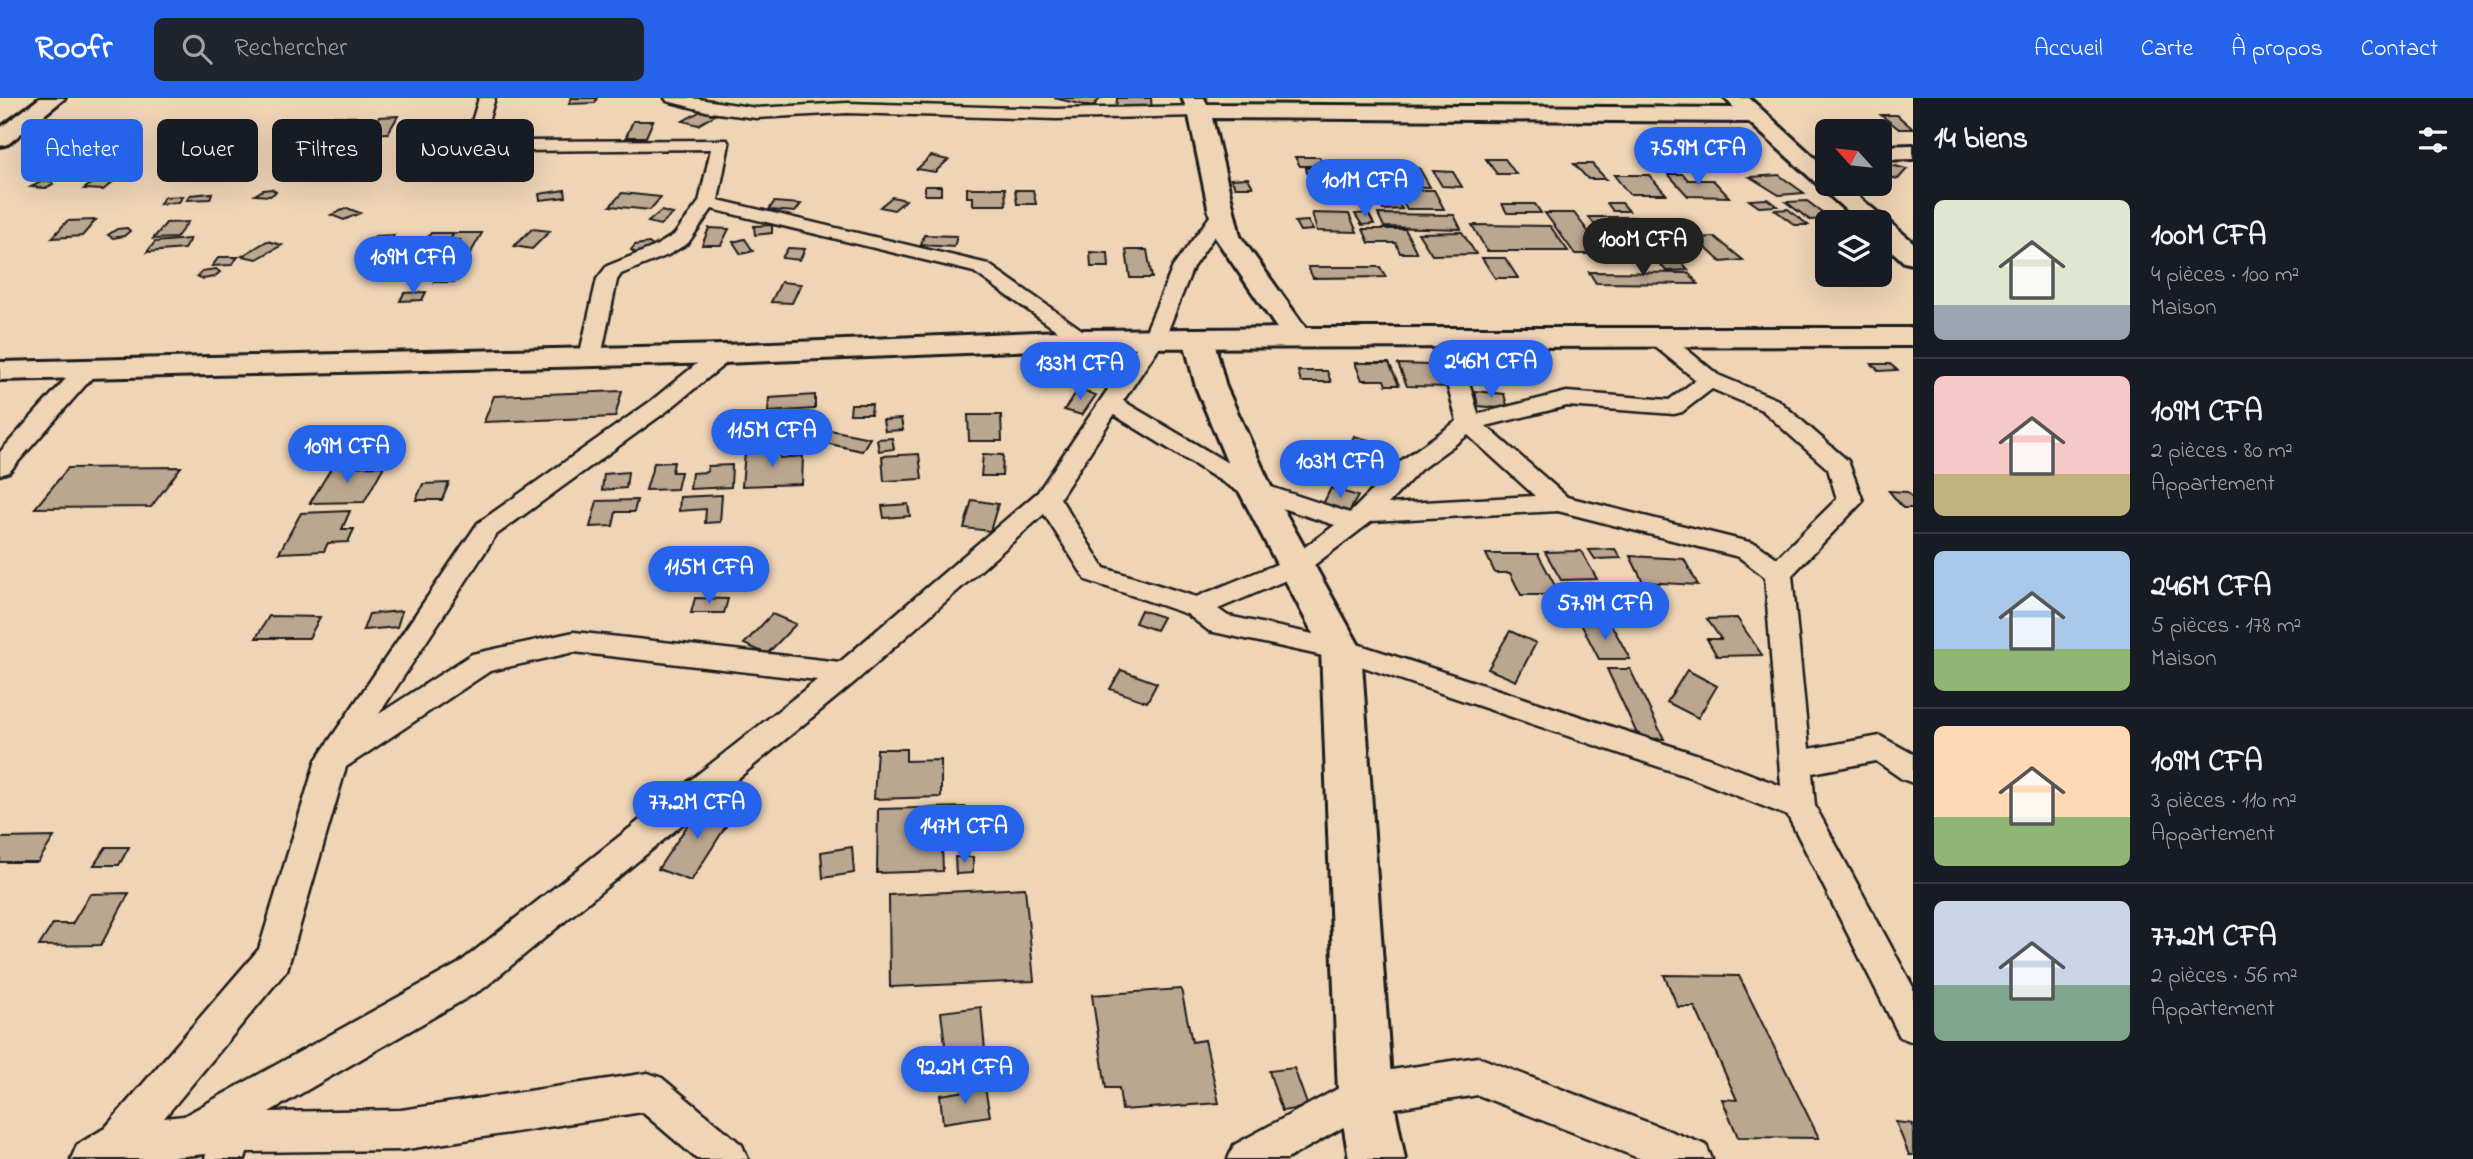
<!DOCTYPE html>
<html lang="fr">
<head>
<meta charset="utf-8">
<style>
	:root { --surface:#171b24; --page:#20242c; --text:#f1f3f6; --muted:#9ea1a6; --line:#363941; --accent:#2563eb }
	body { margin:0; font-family:"Indie Flower",sans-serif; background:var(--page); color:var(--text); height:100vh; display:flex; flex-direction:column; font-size:26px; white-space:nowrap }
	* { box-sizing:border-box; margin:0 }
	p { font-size:23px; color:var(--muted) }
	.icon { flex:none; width:38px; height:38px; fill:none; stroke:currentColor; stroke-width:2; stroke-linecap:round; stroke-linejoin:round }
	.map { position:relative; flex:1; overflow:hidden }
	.side { display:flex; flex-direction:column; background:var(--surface); width:560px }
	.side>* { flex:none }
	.banner { position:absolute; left:21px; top:21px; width:665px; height:63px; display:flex; gap:14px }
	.needle { width:46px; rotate:297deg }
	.fabs { position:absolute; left:1815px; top:21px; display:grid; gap:14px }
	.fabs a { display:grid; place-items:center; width:77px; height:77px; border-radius:10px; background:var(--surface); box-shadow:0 7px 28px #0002; font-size:35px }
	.price { position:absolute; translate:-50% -60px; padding:0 16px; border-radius:24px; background:var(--accent); color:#fff; font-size:23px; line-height:46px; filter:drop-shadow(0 2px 4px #0008) }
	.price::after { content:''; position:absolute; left:50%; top:42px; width:21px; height:16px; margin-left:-10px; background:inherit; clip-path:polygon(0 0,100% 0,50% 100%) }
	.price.selected { background:#222; color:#fff }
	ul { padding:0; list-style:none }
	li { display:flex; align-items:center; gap:21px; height:175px; padding:0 21px }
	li+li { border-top:2px solid var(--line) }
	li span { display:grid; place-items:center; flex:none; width:196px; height:140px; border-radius:10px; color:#555 }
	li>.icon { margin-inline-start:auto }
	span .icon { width:84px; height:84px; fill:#fffc; stroke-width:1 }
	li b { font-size:30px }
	h2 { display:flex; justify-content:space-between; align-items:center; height:84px; padding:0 21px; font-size:30px }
	.chip { padding:0 24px; border-radius:10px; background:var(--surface); box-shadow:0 7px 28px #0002; font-size:24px; line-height:63px }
	.chip.selected { background:var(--accent); color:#fff }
	header { display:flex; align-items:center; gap:42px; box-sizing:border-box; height:98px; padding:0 35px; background:var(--accent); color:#fff }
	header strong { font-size:33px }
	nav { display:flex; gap:38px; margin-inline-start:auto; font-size:24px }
	.search { width:490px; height:63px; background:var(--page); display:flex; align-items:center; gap:18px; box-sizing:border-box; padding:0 24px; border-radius:10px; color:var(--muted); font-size:26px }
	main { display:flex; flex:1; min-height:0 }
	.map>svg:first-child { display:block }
</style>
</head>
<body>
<header>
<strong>Roofr</strong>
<div class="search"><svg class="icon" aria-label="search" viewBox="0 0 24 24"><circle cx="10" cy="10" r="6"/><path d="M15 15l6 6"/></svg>Rechercher</div>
<nav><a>Accueil</a><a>Carte</a><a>À propos</a><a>Contact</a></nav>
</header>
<main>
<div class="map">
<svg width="1913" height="1061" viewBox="0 0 1913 1061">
	<rect width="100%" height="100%" fill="#efd4b6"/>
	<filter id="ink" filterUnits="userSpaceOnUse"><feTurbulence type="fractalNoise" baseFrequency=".0143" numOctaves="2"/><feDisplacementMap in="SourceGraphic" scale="14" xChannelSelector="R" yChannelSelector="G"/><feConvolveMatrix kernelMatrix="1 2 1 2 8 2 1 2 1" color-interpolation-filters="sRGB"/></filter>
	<g filter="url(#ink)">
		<!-- building -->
		<path fill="#bba690" stroke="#1c1c1c" stroke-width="2" d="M 571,0 L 597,0 L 595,5 L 569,6 Z
			M 1054,0 L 1101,0 L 1092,9 Z
			M 1117,0 L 1151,0 L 1152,13 L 1116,12 Z
			M 701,13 L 715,17 L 698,27 L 683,23 Z
			M 1881,17 L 1897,17 L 1913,31 L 1899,31 Z
			M 329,18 L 355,19 L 348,25 L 322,24 Z
			M 398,18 L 388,35 L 369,36 L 379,19 Z
			M 633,23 L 653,23 L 646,39 L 626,39 Z
			M 306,38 L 309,41 L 304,44 L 290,44 L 294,40 Z
			M 931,58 L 948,62 L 935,74 L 917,71 Z
			M 1295,59 L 1319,59 L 1325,68 L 1300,68 Z
			M 1486,61 L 1505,61 L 1516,76 L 1497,76 Z
			M 1574,66 L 1592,66 L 1606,81 L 1588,81 Z
			M 1887,66 L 1907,71 L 1898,81 L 1880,76 Z
			M 1354,69 L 1419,70 L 1430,89 L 1364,88 Z
			M 1306,70 L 1330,70 L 1332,75 L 1307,75 Z
			M 1433,73 L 1453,74 L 1462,89 L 1442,88 Z
			M 1668,76 L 1683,76 L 1688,82 L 1713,82 L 1729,99 L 1688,98 Z
			M 1614,77 L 1649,77 L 1666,96 L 1629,96 Z
			M 1779,77 L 1804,95 L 1779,97 L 1750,79 Z
			M 102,78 L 120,78 L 103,92 L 84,91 Z
			M 1248,80 L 1253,89 L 1235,89 L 1231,81 Z
			M 51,83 L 53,86 L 46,90 L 31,89 L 41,84 Z
			M 925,88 L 941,88 L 941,97 L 925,97 Z
			M 967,90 L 1005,90 L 1006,107 L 973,107 L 973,99 L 967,99 Z
			M 272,91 L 276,94 L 270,98 L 255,97 L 263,92 Z
			M 1368,91 L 1380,91 L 1388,100 L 1394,100 L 1402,111 L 1383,112 Z
			M 565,92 L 566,99 L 540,102 L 539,96 Z
			M 1015,92 L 1033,92 L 1036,106 L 1017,106 Z
			M 1385,92 L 1434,92 L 1444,111 L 1407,111 L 1401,100 L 1389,100 Z
			M 212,95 L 210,101 L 187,102 L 190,97 Z
			M 622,95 L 661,99 L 650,112 L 610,108 Z
			M 183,98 L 179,104 L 160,106 L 164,99 Z
			M 892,99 L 906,102 L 894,112 L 880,109 Z
			M 1767,101 L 1777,108 L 1759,109 L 1749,102 Z
			M 1807,103 L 1831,121 L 1810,122 L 1786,104 Z
			M 774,104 L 801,106 L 795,114 L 769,112 Z
			M 1607,105 L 1622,105 L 1629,113 L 1613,113 Z
			M 1502,106 L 1535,106 L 1541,115 L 1507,115 Z
			M 347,110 L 360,115 L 344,122 L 331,117 Z
			M 1788,111 L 1808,127 L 1795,127 L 1775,112 Z
			M 661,113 L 673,116 L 660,127 L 648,124 Z
			M 1312,115 L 1349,116 L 1357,134 L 1317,133 Z
			M 1368,115 L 1374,126 L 1362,127 L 1355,116 Z
			M 1545,115 L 1574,115 L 1597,145 L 1590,145 L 1597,156 L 1575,156 Z
			M 1378,116 L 1454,117 L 1461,131 L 1384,129 Z
			M 1589,119 L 1638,119 L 1660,147 L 1609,147 Z
			M 96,122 L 82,138 L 52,140 L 67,123 Z
			M 1308,123 L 1313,132 L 1300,133 L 1295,124 Z
			M 188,124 L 176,140 L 153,141 L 166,125 Z
			M 772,127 L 772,135 L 755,137 L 754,128 Z
			M 1472,127 L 1550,128 L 1568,153 L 1487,153 Z
			M 127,130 L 130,133 L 124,138 L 113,140 L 108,137 L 117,131 Z
			M 709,130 L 729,131 L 721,147 L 702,147 Z
			M 532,131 L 550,133 L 532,151 L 514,148 Z
			M 1363,131 L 1405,131 L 1417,155 L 1400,155 L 1396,145 L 1369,145 Z
			M 1462,134 L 1476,156 L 1432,157 L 1418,135 Z
			M 431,135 L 454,135 L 443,152 L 419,152 Z
			M 454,135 L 482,135 L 454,184 L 434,184 L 460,142 L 450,142 Z
			M 394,137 L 384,154 L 365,154 L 375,138 Z
			M 924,137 L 957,138 L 954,149 L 921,147 Z
			M 1715,139 L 1743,162 L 1721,164 L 1695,140 Z
			M 190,141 L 184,151 L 147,154 L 155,144 Z
			M 745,141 L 753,153 L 741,156 L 733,144 Z
			M 267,143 L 282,147 L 257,161 L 242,158 Z
			M 649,145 L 654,149 L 638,156 L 631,152 L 635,147 Z
			M 788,150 L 805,151 L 800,162 L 782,160 Z
			M 1126,152 L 1147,152 L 1152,180 L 1130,180 Z
			M 1090,154 L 1108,155 L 1109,169 L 1091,169 Z
			M 1653,157 L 1675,157 L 1688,172 L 1666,173 Z
			M 219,159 L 238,159 L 231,167 L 212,168 Z
			M 1482,160 L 1505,160 L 1518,180 L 1495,180 Z
			M 1308,169 L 1380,169 L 1386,179 L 1313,180 Z
			M 216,171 L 220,174 L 214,179 L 203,181 L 197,178 L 202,173 Z
			M 1589,174 L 1689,175 L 1698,186 L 1596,185 Z
			M 781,184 L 801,186 L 792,205 L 771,204 Z
			M 426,194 L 422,202 L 400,203 L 404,195 Z
			M 1355,265 L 1389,265 L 1399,287 L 1386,287 L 1384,282 L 1362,282 Z
			M 1398,266 L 1430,267 L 1432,274 L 1448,274 L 1454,289 L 1407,288 Z
			M 1872,266 L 1890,266 L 1897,272 L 1879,273 Z
			M 1466,270 L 1488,272 L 1491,284 L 1469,283 Z
			M 1298,273 L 1327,273 L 1331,284 L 1301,284 Z
			M 1078,292 L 1096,297 L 1082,317 L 1064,312 Z
			M 622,293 L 615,319 L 484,324 L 494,298 Z
			M 1475,293 L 1504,296 L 1508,311 L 1478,308 Z
			M 815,297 L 815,311 L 768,314 L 769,300 Z
			M 851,306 L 872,306 L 871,316 L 850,316 Z
			M 968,317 L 1001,317 L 1002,343 L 969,343 Z
			M 901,321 L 903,332 L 885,333 L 883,322 Z
			M 735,322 L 752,322 L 749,332 L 732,331 Z
			M 830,332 L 870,340 L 862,353 L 821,344 Z
			M 1354,338 L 1379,345 L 1368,373 L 1342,365 Z
			M 892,340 L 894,351 L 879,353 L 877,341 Z
			M 780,352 L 780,360 L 803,358 L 802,386 L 742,388 L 745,354 Z
			M 919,356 L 922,381 L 884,383 L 882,358 Z
			M 983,356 L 1003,357 L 1002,378 L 981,378 Z
			M 674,364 L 672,374 L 681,374 L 677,391 L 646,392 L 654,365 Z
			M 732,367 L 731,389 L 690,391 L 692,375 L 707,374 L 708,368 Z
			M 384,368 L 364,404 L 310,405 L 332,369 Z
			M 181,369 L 151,409 L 35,410 L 68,370 Z
			M 628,374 L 626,390 L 602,392 L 604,376 Z
			M 449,385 L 442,402 L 416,402 L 423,386 Z
			M 1331,390 L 1358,398 L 1349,414 L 1323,406 Z
			M 1889,393 L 1907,394 L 1913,400 L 1913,410 L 1903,410 Z
			M 722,397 L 720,424 L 705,425 L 706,411 L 679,413 L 680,399 Z
			M 637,402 L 634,414 L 616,414 L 613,428 L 590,429 L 597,403 Z
			M 972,402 L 998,406 L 990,433 L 964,430 Z
			M 908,406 L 910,418 L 884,420 L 882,408 Z
			M 350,413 L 342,431 L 354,431 L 348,444 L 328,445 L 324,453 L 279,455 L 301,415 Z
			M 1615,451 L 1621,460 L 1595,461 L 1589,452 Z
			M 1581,453 L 1597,481 L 1561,482 L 1545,454 Z
			M 1486,456 L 1538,456 L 1560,497 L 1521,497 L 1510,475 L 1495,475 Z
			M 1630,458 L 1684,461 L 1698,487 L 1643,484 Z
			M 695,500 L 728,501 L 724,515 L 691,515 Z
			M 1141,512 L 1163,519 L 1156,532 L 1135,525 Z
			M 402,513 L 397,529 L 363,532 L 369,516 Z
			M 772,516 L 796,526 L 767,556 L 744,546 Z
			M 269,518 L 320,519 L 309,540 L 256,540 Z
			M 1737,520 L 1762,557 L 1717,558 L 1707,541 L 1721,541 L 1707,521 Z
			M 1581,526 L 1611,526 L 1630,561 L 1599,561 Z
			M 1510,533 L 1536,545 L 1516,583 L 1488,571 Z
			M 1607,571 L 1630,571 L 1664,641 L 1639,640 Z
			M 1121,572 L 1157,585 L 1147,604 L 1110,591 Z
			M 1687,572 L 1717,588 L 1698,620 L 1667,604 Z
			M 877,651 L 906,651 L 906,663 L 941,662 L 941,699 L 874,701 Z
			M 704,703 L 735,714 L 691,783 L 658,771 Z
			M 966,709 L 968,746 L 942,747 L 943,773 L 877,775 L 878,711 Z
			M 54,739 L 38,764 L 0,764 L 0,740 Z
			M 106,749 L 129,749 L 119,767 L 94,767 Z
			M 852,749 L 854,775 L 823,780 L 821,754 Z
			M 955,759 L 973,759 L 973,775 L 956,776 Z
			M 1025,790 L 1034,883 L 890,889 L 889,797 Z
			M 129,795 L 101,847 L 39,848 L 53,826 L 72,826 L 90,796 Z
			M 1664,877 L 1739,878 L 1819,1040 L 1738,1039 L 1722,1001 L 1737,1002 L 1695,909 L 1678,909 Z
			M 1181,891 L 1192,944 L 1205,942 L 1219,1005 L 1122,1012 L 1119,990 L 1106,990 L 1092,897 Z
			M 981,909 L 985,952 L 946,955 L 941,914 Z
			M 1294,970 L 1308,1009 L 1282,1013 L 1269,973 Z
			M 985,990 L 990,1018 L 943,1025 L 940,997 Z
			M 1896,1024 L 1913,1026 L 1913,1057 L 1909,1057 Z"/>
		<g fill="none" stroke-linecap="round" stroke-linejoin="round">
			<defs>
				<path id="lane" d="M 479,0 L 495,0 L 485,34 L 520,43 L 727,42 L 729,46 L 718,102 L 988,166 L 1095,241 L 1092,246 L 1076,246 L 974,174 L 712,111 L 688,145 L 668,157 L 621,176 L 617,182 L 601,259 L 598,264 L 582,264 L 579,259 L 597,181 L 607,168 L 654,149 L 674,137 L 699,104 L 711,51 L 520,53 L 470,40 L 468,37 Z
					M 665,0 L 692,0 L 756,10 L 847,5 L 1056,11 L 1199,8 L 1207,13 L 1199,18 L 1056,21 L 847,15 L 756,20 L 710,14 L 667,3 Z
					M 1222,109 L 1231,114 L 1193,169 L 1165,240 L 1123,303 L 1265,387 L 1350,415 L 1402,362 L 1457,323 L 1435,241 L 1438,236 L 1454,236 L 1457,241 L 1478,316 L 1567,294 L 1669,302 L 1696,282 L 1652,246 L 1649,241 L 1652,236 L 1668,236 L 1718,277 L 1778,302 L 1848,363 L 1863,403 L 1792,477 L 1809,651 L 1880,638 L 1913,656 L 1913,685 L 1902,681 L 1876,663 L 1812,675 L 1815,708 L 1913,889 L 1913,944 L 1900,939 L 1788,718 L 1692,680 L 1346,563 L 1209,533 L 1187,516 L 1086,482 L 1044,416 L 856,583 L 484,890 L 269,1014 L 401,1012 L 648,975 L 662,980 L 742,1047 L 748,1061 L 697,1061 L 642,1014 L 401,1052 L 247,1054 L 245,1061 L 205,1061 L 206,1056 L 152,1061 L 71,1061 L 77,1047 L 105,1030 L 259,851 L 316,662 L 478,425 L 651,303 L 715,251 L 731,251 L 734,256 L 731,261 L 667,313 L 496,437 L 379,616 L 472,556 L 574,534 L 840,564 L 1038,394 L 1143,240 L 1173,169 L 1216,110 ZM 1712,291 L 1762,312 L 1828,371 L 1837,401 L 1777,460 L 1757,446 L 1567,399 L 1486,328 L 1567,308 L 1674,316 L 1682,314 ZM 1114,317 L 1247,399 L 1335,427 L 1287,462 L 1196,499 L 1104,470 L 1060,400 ZM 1468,337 L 1535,398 L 1388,406 L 1420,372 ZM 1558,413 L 1739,459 L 1765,479 L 1781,688 L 1714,662 L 1351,544 L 1228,518 L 1218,511 L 1305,474 L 1372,423 ZM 574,554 L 817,582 L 458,866 L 184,1018 L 164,1020 L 287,872 L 346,669 L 490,573 Z
					M 88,263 L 96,265 L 99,270 L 96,275 L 9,374 L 0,377 L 0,354 L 80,265 Z
					M 1478,959 L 1706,1047 L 1712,1061 L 1641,1061 L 1478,997 L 1370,1014 L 1287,1061 L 1228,1061 L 1234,1047 L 1365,976 Z"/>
				<path id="street" d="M 40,0 L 65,0 L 8,46 L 0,48 L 0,30 Z
					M 1182,0 L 1204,0 L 1207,6 L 1734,10 L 1725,0 L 1749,0 L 1827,71 L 1827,86 L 1843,86 L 1913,144 L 1913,166 L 1904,164 L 1880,142 L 1880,124 L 1859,124 L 1749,24 L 1212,20 L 1240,138 L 1312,239 L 1307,245 L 1297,248 L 1287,245 L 1214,138 L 1188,13 Z
					M 1913,47 L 1913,61 L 1880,62 L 1880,48 Z
					M 1198,231 L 1208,234 L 1213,240 L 1226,289 L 1273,393 L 1361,551 L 1392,995 L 1405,1061 L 1349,1061 L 1338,995 L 1321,551 L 1239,393 L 1196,289 L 1183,240 L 1188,234 Z"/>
				<path id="secondary" d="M 1297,230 L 1913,230 L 1913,248 L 1084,250 L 723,265 L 0,282 L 0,264 L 723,247 L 1084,232 Z"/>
			</defs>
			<!-- lane casing -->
			<use href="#lane" stroke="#1c1c1c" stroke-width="5"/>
			<!-- street casing -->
			<use href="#street" stroke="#1c1c1c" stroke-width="6"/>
			<!-- secondary casing -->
			<use href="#secondary" stroke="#1c1c1c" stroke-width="6"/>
			<!-- lane -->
			<use href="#lane" fill="#efd4b6" fill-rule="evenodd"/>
			<!-- street -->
			<use href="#street" fill="#efd4b6" fill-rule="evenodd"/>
			<!-- secondary -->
			<use href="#secondary" fill="#efd4b6" fill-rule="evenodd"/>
		</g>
	</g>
</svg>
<div class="fabs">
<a><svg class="needle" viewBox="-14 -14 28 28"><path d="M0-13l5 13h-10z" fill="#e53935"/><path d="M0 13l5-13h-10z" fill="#9ea1a6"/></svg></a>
<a><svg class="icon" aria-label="layers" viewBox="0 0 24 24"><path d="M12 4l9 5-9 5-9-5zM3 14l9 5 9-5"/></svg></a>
</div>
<b class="price" style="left:1698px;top:89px">75.9M CFA</b>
<b class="price" style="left:1365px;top:121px">101M CFA</b>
<b class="price selected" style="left:1643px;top:180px">100M CFA</b>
<b class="price" style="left:413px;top:198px">109M CFA</b>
<b class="price" style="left:1491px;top:302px">246M CFA</b>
<b class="price" style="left:1080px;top:304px">133M CFA</b>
<b class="price" style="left:772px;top:371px">115M CFA</b>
<b class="price" style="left:347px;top:387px">109M CFA</b>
<b class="price" style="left:1340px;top:402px">103M CFA</b>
<b class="price" style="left:709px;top:508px">115M CFA</b>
<b class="price" style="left:1605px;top:544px">57.9M CFA</b>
<b class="price" style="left:697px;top:743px">77.2M CFA</b>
<b class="price" style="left:964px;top:767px">147M CFA</b>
<b class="price" style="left:965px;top:1008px">92.2M CFA</b>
<div class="banner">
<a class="chip selected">Acheter</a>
<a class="chip">Louer</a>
<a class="chip">Filtres</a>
<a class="chip">Nouveau</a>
</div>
</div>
<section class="side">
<h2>14 biens<svg class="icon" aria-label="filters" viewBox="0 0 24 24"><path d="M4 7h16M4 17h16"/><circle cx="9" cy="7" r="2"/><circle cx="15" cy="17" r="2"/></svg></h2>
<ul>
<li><span style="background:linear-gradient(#dfe7d0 75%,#9aa5b1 0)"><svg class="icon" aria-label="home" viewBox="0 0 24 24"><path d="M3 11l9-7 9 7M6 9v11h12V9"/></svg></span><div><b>100M CFA</b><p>4 pièces · 100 m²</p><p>Maison</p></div></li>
<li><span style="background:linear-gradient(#f6c9c9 70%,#c2b280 0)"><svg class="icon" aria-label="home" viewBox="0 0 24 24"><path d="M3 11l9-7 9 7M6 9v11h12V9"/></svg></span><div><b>109M CFA</b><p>2 pièces · 80 m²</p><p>Appartement</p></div></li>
<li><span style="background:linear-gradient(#a9c7e8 70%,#8fb573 0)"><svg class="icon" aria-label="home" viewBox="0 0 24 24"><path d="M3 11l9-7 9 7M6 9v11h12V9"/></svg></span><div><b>246M CFA</b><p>5 pièces · 178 m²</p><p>Maison</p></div></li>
<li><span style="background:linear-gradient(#ffd9b3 65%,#8fb573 0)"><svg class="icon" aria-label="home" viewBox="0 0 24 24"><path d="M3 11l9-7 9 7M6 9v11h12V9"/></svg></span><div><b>109M CFA</b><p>3 pièces · 110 m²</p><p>Appartement</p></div></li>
<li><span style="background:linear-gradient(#c9d6e8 60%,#7fa58c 0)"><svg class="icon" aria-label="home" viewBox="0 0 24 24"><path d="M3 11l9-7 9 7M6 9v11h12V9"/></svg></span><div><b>77.2M CFA</b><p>2 pièces · 56 m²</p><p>Appartement</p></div></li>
</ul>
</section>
</main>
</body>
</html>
